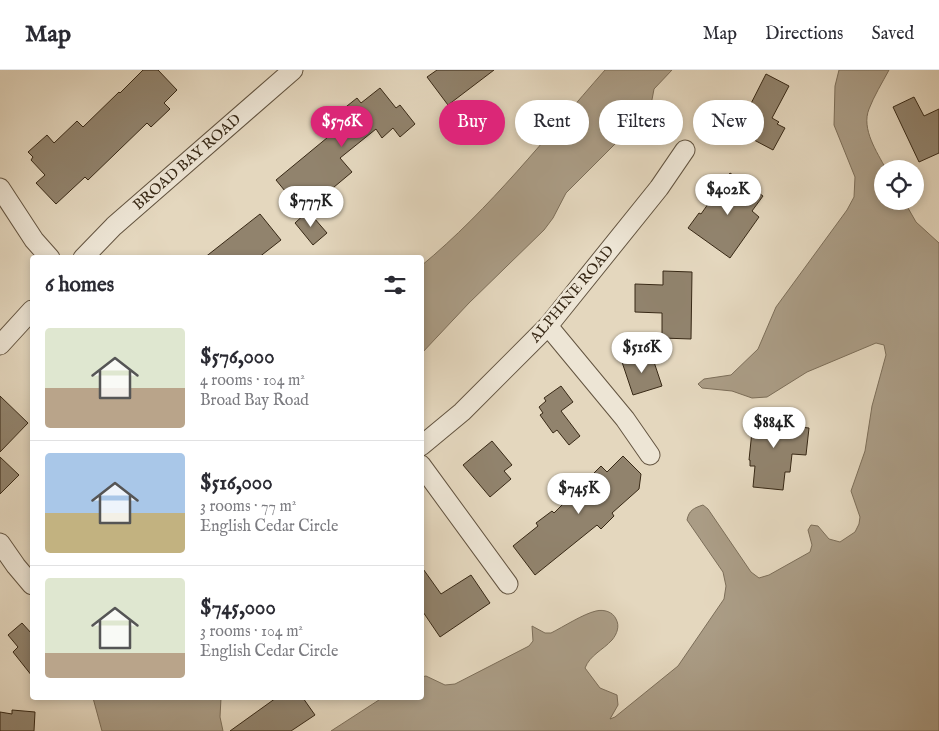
<!DOCTYPE html>
<html lang="en">
<head>
<meta charset="utf-8">
<style>
	:root { --surface:#fff; --page:#f2f2f3; --text:#2b2b33; --muted:#7c7c81; --line:#e1e1e2; --accent:#db2777 }
	body { margin:0; font-family:"IM FELL English",serif; background:var(--page); color:var(--text); height:100vh; display:flex; flex-direction:column; font-size:19px; white-space:nowrap }
	* { box-sizing:border-box; margin:0 }
	p { font-size:16px; color:var(--muted) }
	.icon { flex:none; width:28px; height:28px; fill:none; stroke:currentColor; stroke-width:2; stroke-linecap:round; stroke-linejoin:round }
	.map { position:relative; flex:1; overflow:hidden }
	.drawer { position:absolute; left:30px; top:185px; width:394px; height:445px; display:flex; flex-direction:column; background:var(--surface); border-radius:5px; box-shadow:0 2px 8px #0003 }
	.drawer>* { flex:none }
	.top-card { position:absolute; left:439px; top:30px; width:425px; height:45px; display:flex; gap:10px }
	.tools { position:absolute; left:874px; top:90px; display:grid; gap:10px }
	.tools a { display:grid; place-items:center; width:50px; height:50px; border-radius:50%; background:var(--surface); box-shadow:0 2px 8px #0003; font-size:25px }
	.price { position:absolute; translate:-50% -42px; padding:0 11px; border-radius:18px; background:#fff; color:#222; font-size:16px; line-height:32px; filter:drop-shadow(0 1px 2px #0008) }
	.price::after { content:''; position:absolute; left:50%; top:30px; width:15px; height:11px; margin-left:-8px; background:inherit; clip-path:polygon(0 0,100% 0,50% 100%) }
	.price.on { background:var(--accent); color:#fff }
	ul { padding:0; list-style:none }
	li { display:flex; align-items:center; gap:15px; height:125px; padding:0 15px }
	li+li { border-top:1px solid var(--line) }
	li span { display:grid; place-items:center; flex:none; width:140px; height:100px; border-radius:5px; color:#555 }
	li>.icon { margin-inline-start:auto }
	span .icon { width:60px; height:60px; fill:#fffc; stroke-width:1 }
	li b { font-size:21px }
	h2 { display:flex; justify-content:space-between; align-items:center; height:60px; padding:0 15px; font-size:21px }
	.pill { padding:0 18px; border-radius:22px; background:var(--surface); box-shadow:0 2px 8px #0003; font-size:18px; line-height:45px }
	.pill.on { background:var(--accent); color:#fff }
	header { display:flex; align-items:center; gap:30px; box-sizing:border-box; height:70px; padding:0 25px; background:var(--surface); border-bottom:1px solid var(--line) }
	header strong { font-size:24px }
	nav { display:flex; gap:28px; margin-inline-start:auto; font-size:18px }
	.map>svg:first-child { display:block }
</style>
</head>
<body>
<header>
<strong>Map</strong>
<nav><a>Map</a><a>Directions</a><a>Saved</a></nav>
</header>
<div class="map">
<svg width="939" height="661" viewBox="0 0 939 661">
	<rect width="100%" height="100%" fill="#e4d7be"/>
	<filter id="stains"><feTurbulence type="fractalNoise" baseFrequency=".004" numOctaves="4"/><feColorMatrix values="0 0 0 0 .2 0 0 0 0 .09 0 0 0 0 .02 0 0 0 .5 -.17"/></filter>
	<radialGradient id="worn" r=".72"><stop offset=".6" stop-color="#630" stop-opacity="0"/><stop offset="1" stop-color="#630" stop-opacity=".3"/></radialGradient>
	<!-- water -->
	<path fill="#aa9c85" stroke="#7c6e59" d="M 605,0 L 672,0 L 654,19 L 651,35 L 646,43 L 566,123 L 553,148 L 544,160 L 469,233 L 421,284 L 421,196 C 490,139 546,67 605,0 Z
		M 839,0 L 889,0 C 882,13 874,26 869,39 C 861,59 877,82 886,99 L 882,99 L 882,131 L 904,131 L 916,152 L 939,173 L 939,661 L 331,661 L 382,628 L 421,628 L 421,607 L 426,606 L 445,615 L 455,614 L 529,576 L 533,571 L 532,556 L 545,563 L 551,563 C 563,557 583,544 596,541 C 604,539 613,542 616,549 C 620,556 617,564 612,570 C 603,580 590,585 585,598 L 600,618 L 617,625 L 618,635 L 610,649 L 615,647 L 678,596 L 724,529 L 726,516 L 723,502 L 687,450 C 689,440 694,438 703,435 L 708,439 L 751,502 L 759,508 L 769,505 L 810,482 L 812,475 L 808,460 L 811,455 L 818,456 L 829,469 L 840,472 L 855,462 L 859,454 L 860,447 L 851,421 L 865,381 L 872,336 L 886,285 L 884,275 L 876,273 L 807,302 L 767,327 L 752,328 L 732,321 L 702,318 L 698,314 L 704,309 L 731,305 L 758,279 L 776,237 L 847,140 L 854,127 L 855,107 L 834,55 L 835,16 Z
		M 93,628 L 221,628 L 220,647 L 223,661 L 102,661 Z"/>
	<!-- building -->
	<path fill="#91836d" stroke="#382916" d="M 143,0 L 158,0 L 177,20 L 164,33 L 170,39 L 151,57 L 147,53 L 88,110 L 85,107 L 56,134 L 36,113 L 45,105 L 31,90 L 33,87 L 28,82 L 47,65 L 54,73 L 77,51 L 83,57 L 119,22 L 120,23 Z
		M 437,0 L 494,0 L 448,35 L 427,7 Z
		M 766,4 L 789,16 L 772,48 L 779,52 L 777,54 L 785,58 L 773,80 L 737,61 Z
		M 380,18 L 396,38 L 400,35 L 415,54 L 400,67 L 393,58 L 382,68 L 376,59 L 340,88 L 352,102 L 303,143 L 276,110 L 339,58 L 332,48 L 357,28 L 361,33 Z
		M 914,27 L 924,46 L 939,39 L 939,83 L 919,92 L 893,37 Z
		M 730,103 L 763,126 L 752,141 L 759,147 L 730,188 L 688,158 L 699,143 L 701,144 Z
		M 308,141 L 327,163 L 313,175 L 295,153 Z
		M 260,144 L 281,170 L 258,188 L 204,188 Z
		M 663,201 L 692,202 L 691,269 L 662,268 L 662,243 L 635,242 L 635,214 L 663,215 Z
		M 651,283 L 662,316 L 633,325 L 622,292 Z
		M 561,316 L 573,332 L 561,341 L 580,366 L 569,375 L 557,360 L 553,363 L 540,345 L 543,343 L 539,337 L 546,331 L 544,328 Z
		M 0,326 L 28,353 L 0,382 Z
		M 754,342 L 776,344 L 775,350 L 790,352 L 790,356 L 809,358 L 806,385 L 792,384 L 790,402 L 785,402 L 783,420 L 753,417 L 755,396 L 750,396 L 750,390 L 749,390 Z
		M 492,371 L 512,395 L 504,401 L 511,409 L 490,427 L 463,395 Z
		M 623,386 L 641,404 L 639,419 L 612,443 L 614,446 L 601,459 L 597,455 L 535,505 L 513,476 L 538,456 L 536,453 L 552,441 L 554,443 L 601,396 L 607,402 Z
		M 0,387 L 19,405 L 0,424 Z
		M 421,496 L 441,524 L 471,505 L 490,533 L 440,567 L 421,539 Z
		M 22,553 L 32,564 L 32,606 L 13,582 L 18,577 L 8,565 Z
		M 276,628 L 303,628 L 315,645 L 291,661 L 230,661 Z
		M 12,640 L 35,642 L 34,661 L 0,661 L 0,642 L 12,644 Z"/>
	<g fill="none" stroke-linecap="round" stroke-linejoin="round">
		<defs>
			<path id="street" d="M 0,118 L 34,170 L 50,188
				M 83,188 L 114,156 L 293,0
				M 548,256 L 625,349 L 650,385
				M 0,275 L 32,240
				M 421,376 L 462,342 L 548,256 L 659,118 L 685,80
				M 421,395 L 508,514
				M 0,473 L 16,496 L 32,515"/>
		</defs>
		<!-- street casing -->
		<use href="#street" stroke="#635440" stroke-width="21"/>
		<!-- street -->
		<use href="#street" stroke="#ede5d5" stroke-width="19"/>
	</g>
	<g text-anchor="middle" dominant-baseline="central" stroke-width="5" stroke-linejoin="round" paint-order="stroke">
		<!-- street labels -->
		<g font-size="15" fill="#382916" stroke="#ede5d5">
			<text transform="translate(187 92) rotate(-41)">BROAD BAY ROAD</text>
			<text transform="translate(572 224) rotate(-50)">ALPHINE ROAD</text>
		</g>
	</g>
	<rect width="100%" height="100%" filter="url(#stains)"/>
	<rect width="100%" height="100%" fill="url(#worn)"/>
</svg>
<div class="tools">
<a><svg class="icon" aria-label="locate" viewBox="0 0 24 24"><circle cx="12" cy="12" r="6"/><path d="M12 2v4M12 18v4M2 12h4M18 12h4"/></svg></a>
</div>
<b class="price on" style="left:342px;top:78px">$576K</b>
<b class="price" style="left:728px;top:146px">$402K</b>
<b class="price" style="left:311px;top:158px">$777K</b>
<b class="price" style="left:642px;top:304px">$516K</b>
<b class="price" style="left:774px;top:379px">$884K</b>
<b class="price" style="left:579px;top:445px">$745K</b>
<div class="top-card">
<a class="pill on">Buy</a>
<a class="pill">Rent</a>
<a class="pill">Filters</a>
<a class="pill">New</a>
</div>
<section class="drawer">
<h2>6 homes<svg class="icon" aria-label="filters" viewBox="0 0 24 24"><path d="M4 7h16M4 17h16"/><circle cx="9" cy="7" r="2"/><circle cx="15" cy="17" r="2"/></svg></h2>
<ul>
<li><span style="background:linear-gradient(#dfe7d0 60%,#b9a48a 0)"><svg class="icon" aria-label="home" viewBox="0 0 24 24"><path d="M3 11l9-7 9 7M6 9v11h12V9"/></svg></span><div><b>$576,000</b><p>4 rooms · 104 m²</p><p>Broad Bay Road</p></div></li>
<li><span style="background:linear-gradient(#a9c7e8 60%,#c2b280 0)"><svg class="icon" aria-label="home" viewBox="0 0 24 24"><path d="M3 11l9-7 9 7M6 9v11h12V9"/></svg></span><div><b>$516,000</b><p>3 rooms · 77 m²</p><p>English Cedar Circle</p></div></li>
<li><span style="background:linear-gradient(#dfe7d0 75%,#b9a48a 0)"><svg class="icon" aria-label="home" viewBox="0 0 24 24"><path d="M3 11l9-7 9 7M6 9v11h12V9"/></svg></span><div><b>$745,000</b><p>3 rooms · 104 m²</p><p>English Cedar Circle</p></div></li>
</ul>
</section>
</div>
</body>
</html>
